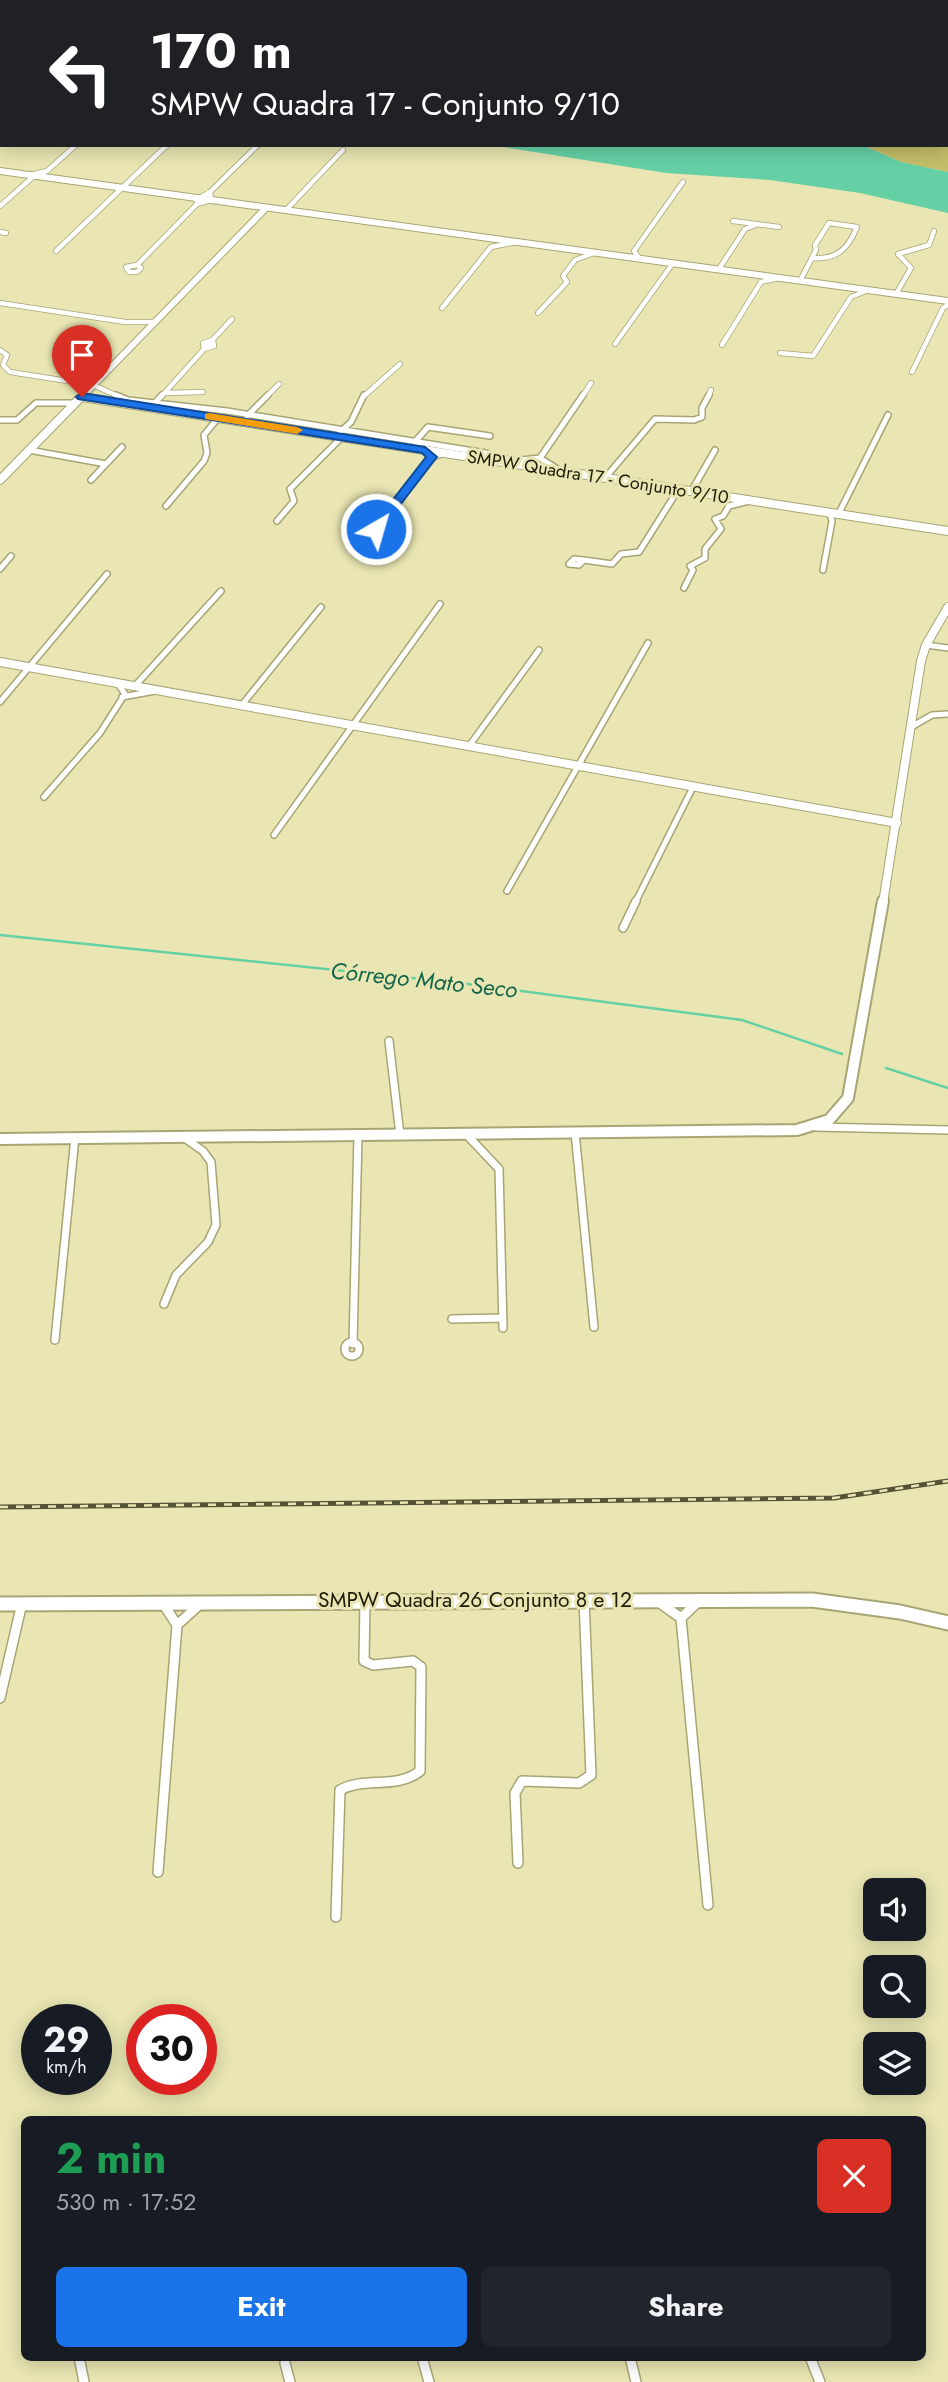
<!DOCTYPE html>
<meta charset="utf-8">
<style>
:root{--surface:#171b24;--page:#20242c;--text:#f1f3f6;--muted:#9ea1a6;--accent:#1a73e8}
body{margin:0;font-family:Jost,sans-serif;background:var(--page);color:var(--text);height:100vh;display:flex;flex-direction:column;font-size:26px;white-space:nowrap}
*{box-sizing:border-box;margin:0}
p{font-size:23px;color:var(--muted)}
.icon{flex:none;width:38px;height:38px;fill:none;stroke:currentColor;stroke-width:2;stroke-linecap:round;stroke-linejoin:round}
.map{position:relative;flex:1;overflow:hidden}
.side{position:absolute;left:21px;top:2116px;width:905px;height:245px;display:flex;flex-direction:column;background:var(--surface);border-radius:10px;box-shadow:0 4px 18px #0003}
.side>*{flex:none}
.banner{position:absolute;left:0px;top:0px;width:948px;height:147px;box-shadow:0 4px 18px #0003;background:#202124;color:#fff;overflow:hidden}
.tools{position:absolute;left:863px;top:1878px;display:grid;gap:14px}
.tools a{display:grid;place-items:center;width:63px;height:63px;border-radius:10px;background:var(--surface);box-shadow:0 4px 18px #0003;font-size:35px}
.speed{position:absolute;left:21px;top:2004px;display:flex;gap:14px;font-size:35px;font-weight:700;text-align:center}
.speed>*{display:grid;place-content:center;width:91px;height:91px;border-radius:50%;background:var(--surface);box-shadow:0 4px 18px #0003;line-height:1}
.speed small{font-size:18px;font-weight:400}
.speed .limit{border:10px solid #d22;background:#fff;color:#111}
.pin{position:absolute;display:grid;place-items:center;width:60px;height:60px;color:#fff;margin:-72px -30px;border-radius:50% 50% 50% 0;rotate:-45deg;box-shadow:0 0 7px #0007}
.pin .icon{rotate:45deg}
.me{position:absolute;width:77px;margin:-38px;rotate:38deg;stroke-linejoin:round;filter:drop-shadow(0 0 5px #0008)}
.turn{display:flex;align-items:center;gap:24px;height:147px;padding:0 35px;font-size:32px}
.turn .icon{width:91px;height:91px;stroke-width:2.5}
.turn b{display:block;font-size:49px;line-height:60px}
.round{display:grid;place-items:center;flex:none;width:74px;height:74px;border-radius:10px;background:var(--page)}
.overview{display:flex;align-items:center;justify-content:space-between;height:119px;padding:0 35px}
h1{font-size:42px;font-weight:700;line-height:52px;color:#1e9e55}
.button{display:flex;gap:14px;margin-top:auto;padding:14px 35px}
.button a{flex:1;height:80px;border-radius:10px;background:var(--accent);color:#fff;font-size:28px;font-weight:700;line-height:80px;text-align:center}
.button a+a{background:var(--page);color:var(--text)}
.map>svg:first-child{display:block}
.green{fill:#c4be6a}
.water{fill:#65d0a5}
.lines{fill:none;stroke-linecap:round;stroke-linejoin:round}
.stream{stroke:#65d0a5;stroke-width:2.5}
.street-far3-casing{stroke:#a8a574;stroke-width:6}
.street-far2-casing{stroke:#a8a574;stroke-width:8}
.street-far1-casing{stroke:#a8a574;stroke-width:10}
.street-casing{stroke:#a8a574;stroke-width:12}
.secondary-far3-casing{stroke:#a8a574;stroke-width:8}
.secondary-far2-casing{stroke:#a8a574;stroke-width:10}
.secondary-far1-casing{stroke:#a8a574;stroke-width:14}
.secondary-casing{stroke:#a8a574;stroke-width:17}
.street-far3{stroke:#fff;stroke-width:4.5}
.street-far2{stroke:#fff;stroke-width:5}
.street-far1{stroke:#fff;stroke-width:7}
.street{stroke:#fff;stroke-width:9}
.secondary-far3{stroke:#fff;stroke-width:6}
.secondary-far2{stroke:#fff;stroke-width:8}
.secondary-far1{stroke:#fff;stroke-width:10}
.secondary{stroke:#fff;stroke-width:13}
.rail-casing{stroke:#545336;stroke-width:5}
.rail{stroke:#e9e6b3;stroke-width:2.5;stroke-dasharray:8;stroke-linecap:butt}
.route{fill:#1a73e8;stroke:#114b97;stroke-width:2}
.slow{fill:#f59e0b}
.labels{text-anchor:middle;stroke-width:6;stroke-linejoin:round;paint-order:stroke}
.far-street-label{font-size:18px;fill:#1d1c08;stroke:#e9e6b3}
.street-label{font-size:21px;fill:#1d1c08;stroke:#e9e6b3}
.water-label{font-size:23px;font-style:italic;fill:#14674b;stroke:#e9e6b3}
</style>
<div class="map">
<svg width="948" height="2382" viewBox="0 0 948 2382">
<rect width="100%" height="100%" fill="#e9e6b3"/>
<path class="green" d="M0,0H948V172L901,162L862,145H947V2H2V38Z"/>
<path class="water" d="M491,145H862L901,162L948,172V213L860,193L770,180L666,173Z"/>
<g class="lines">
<path class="stream" d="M0,935L460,983L742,1020L842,1054
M886,1068L948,1088"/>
<g class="street-far3-casing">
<path id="street-far3" d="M0,139L2,137
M30,175L47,171L76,145
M196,200L210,192L258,145
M0,206L34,176
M286,210L343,150
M733,221L779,227
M0,232L6,233
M56,251L167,145
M639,258L634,251L683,182
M126,267L137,265L197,204L211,200L210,192
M126,267L129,272H137L141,268L137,265
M719,269L745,229L758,224
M800,281L816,250L815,245L829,223L857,227C848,249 837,260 812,258
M896,294L911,268L898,254L929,245L934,231
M0,303L125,322H154
M442,308L491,247L516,242
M538,313L567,282L563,276L575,260L594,253
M213,340L203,343L204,349L232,319
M615,344L673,263
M722,345L761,282L779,278
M0,350L7,355L3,365L10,372L93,385L120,397
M780,353L813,356L851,297L866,291
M912,372L943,308L948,305
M165,393L203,392
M161,397L204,349L214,346L213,340
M266,397L279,384
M363,397L400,364
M582,397L591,383
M708,397L711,390"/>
</g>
<g class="street-far2-casing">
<path id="street-far2" d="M116,395L128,400L227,411L486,453L516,461
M153,405L162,395
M247,416L268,395
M0,420H17L36,403H76
M339,433L351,422L364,395
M413,444L428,427L490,436
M29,450L106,464L122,447
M540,458L583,395
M512,461L540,458L559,470
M605,478L655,419L694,420L702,417V408L709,395
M91,480L106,464
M691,492L715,450
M166,506L204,461L207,453L204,435L218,418
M838,515L888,415
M277,521L294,501L290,489L342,437
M376,529L432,457L445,453
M376,529L379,534L367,532Z
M574,559L584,560L579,565L569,564Z
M584,560L612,564L621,554L639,552L678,490
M0,569L11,556
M823,570L832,521L830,514
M684,588L693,570L690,566L705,558V549L721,529L715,519L723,516L729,506L749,501
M926,645L948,648
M134,687L221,591
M122,697L155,691
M0,702L107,574
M241,706L321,607
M913,726L932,715L948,714
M469,746L539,650
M44,797L100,733L125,694L118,684
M274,835L440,604
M507,891L648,643
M635,903L693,787"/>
</g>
<g class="street-far1-casing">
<path id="street-far1" d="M623,928L636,901
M389,1041L400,1135
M816,1127L948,1130
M575,1132L594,1327
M466,1134L499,1169L503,1328
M164,1304L176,1275L208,1242L216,1225L211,1162L203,1151L183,1137
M452,1319L503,1318
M55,1340L75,1137
M345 1349a7 7 0 1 1 14 0a7 7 0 1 1-14 0Z
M353,1344L358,1136"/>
</g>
<g class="street-casing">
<path id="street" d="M660,1603L681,1618L708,1905
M681,1618L698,1602
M177,1625L199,1605
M0,1698L22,1603
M518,1863L515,1793L522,1781L579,1783L591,1775L584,1599
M158,1872L177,1625L164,1605
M336,1917L340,1790C366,1776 396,1790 420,1771L421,1667L413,1661L373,1665L364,1661L365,1601
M79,2357L84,2382
M422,2357L429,2382
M630,2357L636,2382
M810,2357L820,2382
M285,2363L290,2382"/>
</g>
<g class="secondary-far3-casing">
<path id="secondary-far3" d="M0,171L948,301
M82,397L266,208"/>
</g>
<g class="secondary-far2-casing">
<path id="secondary-far2" d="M82,397L948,531
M0,480L83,395
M0,662L897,823
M883,903L921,661L926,645L948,607"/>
</g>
<g class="secondary-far1-casing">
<path id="secondary-far1" d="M0,1139L797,1130L829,1120L848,1098L883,901"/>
</g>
<g class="secondary-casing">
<path id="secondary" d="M0,1604L812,1600L900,1612L948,1623"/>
</g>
<use href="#street-far3" class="street-far3"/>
<use href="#street-far2" class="street-far2"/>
<use href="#street-far1" class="street-far1"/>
<use href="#street" class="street"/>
<use href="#secondary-far3" class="secondary-far3"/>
<use href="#secondary-far2" class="secondary-far2"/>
<use href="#secondary-far1" class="secondary-far1"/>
<use href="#secondary" class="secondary"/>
<g class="rail-casing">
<path id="rail" d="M0,1507L834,1498L948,1481"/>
</g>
<use href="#rail" class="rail"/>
</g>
<path class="route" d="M82,393L425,447L437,457L380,531L376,532L370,529L426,457L422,453L78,399L76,397Z"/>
<path class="slow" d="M209,413L297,427L303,430L297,434L205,419V414Z"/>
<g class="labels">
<g class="far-street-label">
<text transform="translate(598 477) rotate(9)" y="6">SMPW Quadra 17 - Conjunto 9/10</text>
</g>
<g class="street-label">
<text x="475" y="1607">SMPW Quadra 26 Conjunto 8 e 12</text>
</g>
<g class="water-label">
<text transform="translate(424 980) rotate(6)" y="8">Córrego Mato Seco</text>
</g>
</g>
</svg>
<div class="tools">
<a><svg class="icon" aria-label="sound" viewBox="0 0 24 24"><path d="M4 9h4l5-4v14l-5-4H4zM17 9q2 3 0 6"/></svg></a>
<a><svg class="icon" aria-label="search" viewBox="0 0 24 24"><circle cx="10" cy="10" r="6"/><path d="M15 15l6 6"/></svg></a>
<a><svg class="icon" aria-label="layers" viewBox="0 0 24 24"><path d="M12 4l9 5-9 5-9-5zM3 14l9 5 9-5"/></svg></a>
</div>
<div class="speed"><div>29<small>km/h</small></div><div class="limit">30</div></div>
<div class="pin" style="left:82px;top:397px;background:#d93025"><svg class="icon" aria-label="arrive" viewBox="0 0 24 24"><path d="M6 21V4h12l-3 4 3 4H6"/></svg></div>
<svg class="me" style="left:376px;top:529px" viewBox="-20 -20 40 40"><circle r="17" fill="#1a73e8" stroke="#fff" stroke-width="3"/><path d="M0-11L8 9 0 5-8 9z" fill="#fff"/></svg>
<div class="banner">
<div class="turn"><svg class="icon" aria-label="left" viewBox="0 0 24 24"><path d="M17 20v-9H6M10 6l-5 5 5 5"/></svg><div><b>170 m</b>SMPW Quadra 17 - Conjunto 9/10</div></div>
</div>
<section class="side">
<div class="overview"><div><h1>2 min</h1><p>530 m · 17:52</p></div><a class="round" style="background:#d93025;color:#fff"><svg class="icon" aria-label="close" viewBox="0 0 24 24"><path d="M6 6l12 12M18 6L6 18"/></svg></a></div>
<div class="button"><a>Exit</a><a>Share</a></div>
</section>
</div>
